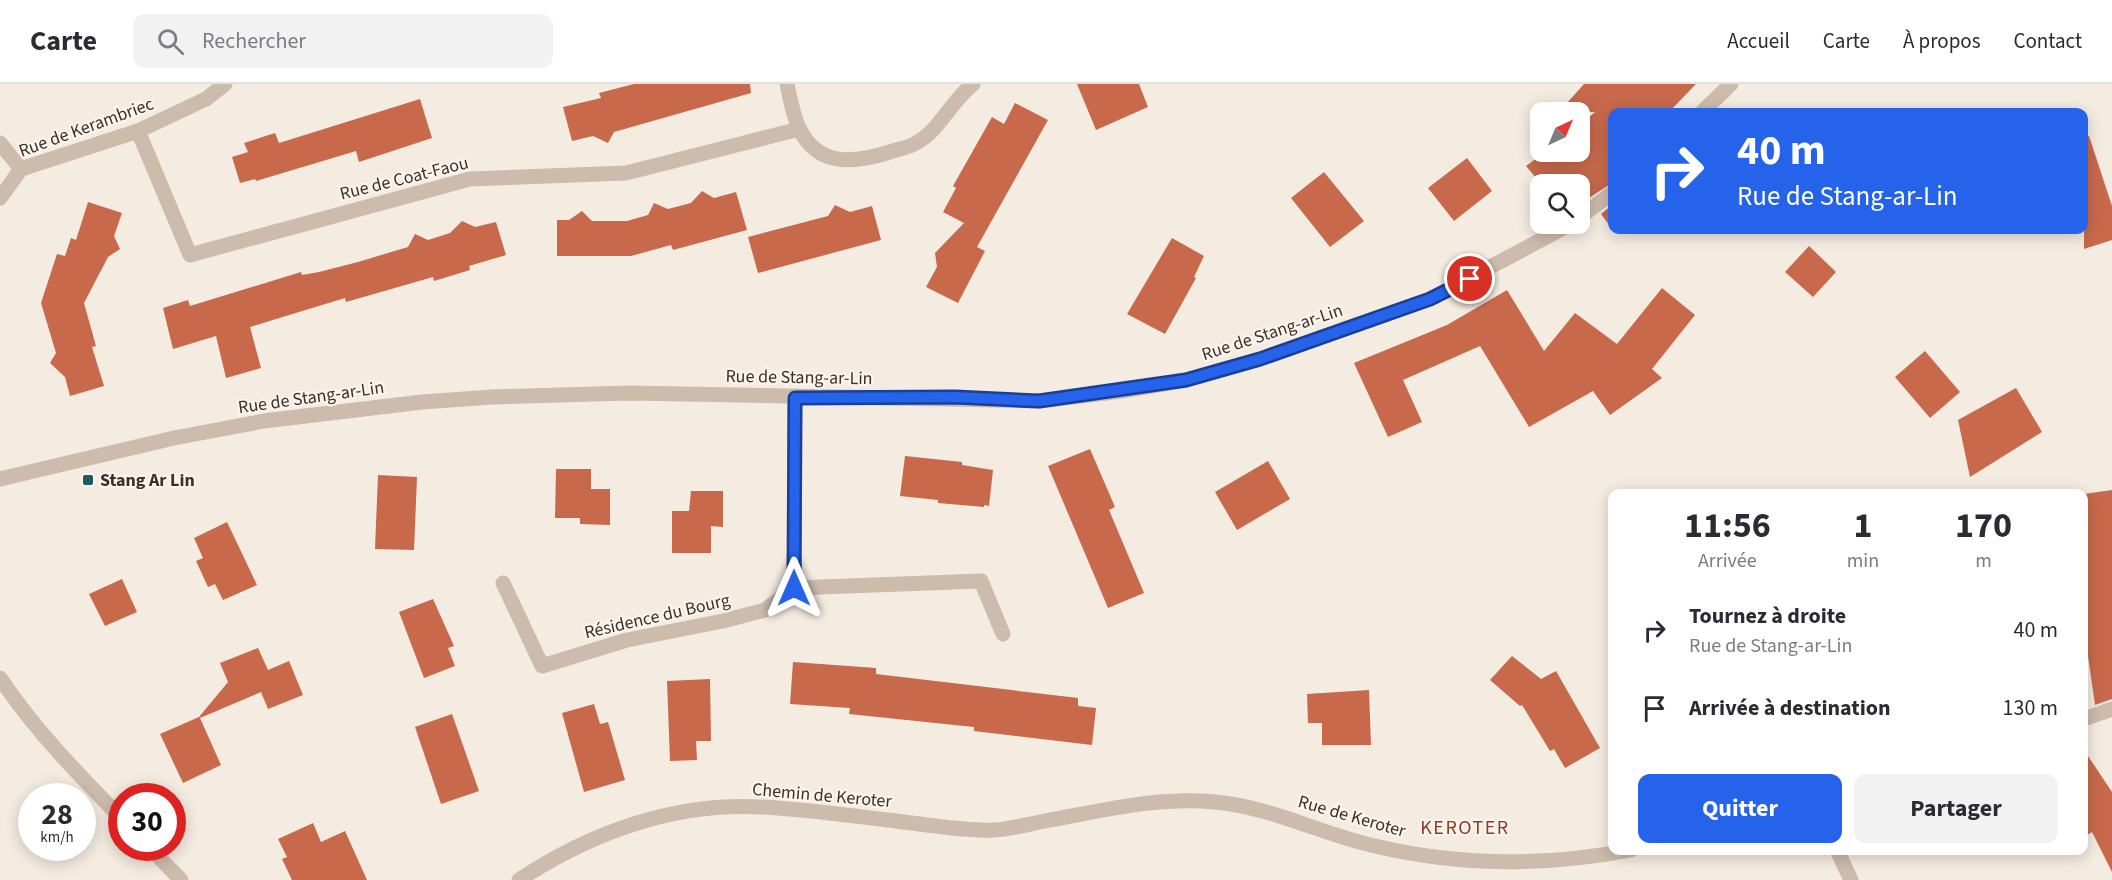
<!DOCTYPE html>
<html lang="fr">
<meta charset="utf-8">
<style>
:root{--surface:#fff;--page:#f2f2f3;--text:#2b2b33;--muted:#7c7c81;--line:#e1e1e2;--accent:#2563eb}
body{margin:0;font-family:"Source Sans 3",sans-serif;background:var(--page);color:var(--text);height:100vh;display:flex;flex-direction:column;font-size:22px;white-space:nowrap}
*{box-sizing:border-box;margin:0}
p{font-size:20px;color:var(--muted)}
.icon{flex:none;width:33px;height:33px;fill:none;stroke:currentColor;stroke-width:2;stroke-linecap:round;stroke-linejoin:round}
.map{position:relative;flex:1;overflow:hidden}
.details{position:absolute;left:1608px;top:405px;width:480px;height:366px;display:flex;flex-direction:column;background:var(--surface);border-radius:12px;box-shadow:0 3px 15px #0003}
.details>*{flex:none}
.guide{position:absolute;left:1608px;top:24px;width:480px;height:126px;border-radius:12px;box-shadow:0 3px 15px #0003;background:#2563eb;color:#fff;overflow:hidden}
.needle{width:39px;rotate:44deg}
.tools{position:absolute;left:1530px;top:18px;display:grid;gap:12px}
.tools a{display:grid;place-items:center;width:60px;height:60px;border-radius:12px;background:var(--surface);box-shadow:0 3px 15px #0003;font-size:30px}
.speed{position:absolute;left:18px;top:699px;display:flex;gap:12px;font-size:30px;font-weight:700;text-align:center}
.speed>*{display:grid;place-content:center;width:78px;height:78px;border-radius:50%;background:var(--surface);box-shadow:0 3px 15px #0003;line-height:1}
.speed small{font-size:15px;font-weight:400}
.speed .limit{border:9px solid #d22;background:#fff;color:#111}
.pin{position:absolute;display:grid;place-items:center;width:51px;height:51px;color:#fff;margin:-26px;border:3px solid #fff;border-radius:50%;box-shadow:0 2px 6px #0007}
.me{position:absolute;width:66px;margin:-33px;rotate:0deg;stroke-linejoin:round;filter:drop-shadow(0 0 4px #0008)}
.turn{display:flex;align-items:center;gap:21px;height:126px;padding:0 30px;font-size:27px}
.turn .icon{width:78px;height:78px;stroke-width:2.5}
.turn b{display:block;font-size:42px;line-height:51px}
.eta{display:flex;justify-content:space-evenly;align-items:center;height:102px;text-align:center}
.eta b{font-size:36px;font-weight:700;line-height:42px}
.button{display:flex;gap:12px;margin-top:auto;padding:12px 30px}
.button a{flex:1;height:69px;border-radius:12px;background:var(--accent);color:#fff;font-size:24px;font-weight:700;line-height:69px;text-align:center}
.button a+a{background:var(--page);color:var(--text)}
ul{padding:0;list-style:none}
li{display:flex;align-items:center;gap:18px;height:78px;padding:0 30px}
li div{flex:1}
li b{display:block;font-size:22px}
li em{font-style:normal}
header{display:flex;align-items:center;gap:36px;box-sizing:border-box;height:84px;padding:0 30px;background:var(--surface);border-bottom:2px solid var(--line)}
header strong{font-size:28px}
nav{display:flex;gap:33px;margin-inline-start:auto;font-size:21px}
.search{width:420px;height:54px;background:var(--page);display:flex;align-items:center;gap:15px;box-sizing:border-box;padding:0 21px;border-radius:12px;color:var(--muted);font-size:22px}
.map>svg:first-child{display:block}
.building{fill:#c8694b}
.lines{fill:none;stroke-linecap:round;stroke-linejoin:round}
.minor{stroke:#cdbbac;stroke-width:15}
.route-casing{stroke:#184099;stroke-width:15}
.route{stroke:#2563eb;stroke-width:10}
.poi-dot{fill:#1f5a5e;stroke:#fbf5ee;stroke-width:2}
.labels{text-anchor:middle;stroke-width:4.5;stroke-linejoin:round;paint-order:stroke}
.street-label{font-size:18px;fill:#3b302b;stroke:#fbf5ee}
.poi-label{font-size:18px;font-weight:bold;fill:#3b302b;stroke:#fbf5ee;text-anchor:start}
.neighbourhood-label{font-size:20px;letter-spacing:1.5px;fill:#8c3b22;stroke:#fbf5ee}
</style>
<header>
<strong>Carte</strong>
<div class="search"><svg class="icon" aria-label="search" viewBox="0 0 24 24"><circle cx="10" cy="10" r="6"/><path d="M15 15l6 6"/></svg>Rechercher</div>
<nav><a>Accueil</a><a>Carte</a><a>À propos</a><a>Contact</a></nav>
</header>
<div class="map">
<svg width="2112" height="796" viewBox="0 0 2112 796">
<rect width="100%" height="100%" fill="#f4ebe1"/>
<path class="building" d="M634,0H750L751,9L614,48L608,59L593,52L572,57L563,23L601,14L599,9Z
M1077,0H1139L1148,23L1096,46Z
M1584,0H1696L1669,28H1612V99L1589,114L1580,100H1541L1526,82L1545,68H1580V41L1595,28H1559Z
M420,15L432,54L359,78L356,67L256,97L255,95L240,99L232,73L248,68L244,59L275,49L279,59Z
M1015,19L1048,36L977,163L985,167L958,219L926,203L937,183L935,169L964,139L943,128L956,104L953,102L992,33L1004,40Z
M2089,52L2112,122V156L2084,165V53Z
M1467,74L1492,107L1454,137L1428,104Z
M1324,88L1364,137L1330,163L1291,114Z
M702,107L714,114L736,108L747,146L673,166L671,161L631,172H557V136H569L582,127L592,137H627L648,131L654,119L668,125L691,119Z
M88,118L122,129L114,152L120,165L108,173L84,219L96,262L92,263L104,302L70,312L65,293L50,279L56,269L41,219L57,170L65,172L71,154L76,156Z
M835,121L850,128L872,122L881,156L758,189L748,153L828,132Z
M1612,121V145L1601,130Z
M462,137L475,143L496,138L506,171L469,182L470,186L434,197L433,193L346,218L345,214L250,243L261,284L226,294L216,252L173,265L163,224L188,216L190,222L301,188L302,191L319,188L358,178L408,163L415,150L428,156L450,149Z
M1172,154L1204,172L1194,193L1196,194L1165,250L1127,230Z
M1809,162L1836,188L1813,213L1785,188Z
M1662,204L1695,231L1652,285L1662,294L1610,331L1593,307L1529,343L1480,262L1403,296L1422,338L1388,353L1354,279L1447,241L1507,206L1544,267L1575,229L1617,260Z
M1925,267L1960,308L1930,334L1895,293Z
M2016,304L2042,348L1970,393L1958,336Z
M1090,365L1115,423L1109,426L1144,509L1108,524L1048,382Z
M905,372L962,378V381L993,386L989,422L984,421V423L938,419V416L900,412Z
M1268,377L1290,415L1237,446L1215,408Z
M556,385H591V405H610V441L580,440V434H555Z
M378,391L417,393L414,466L375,465Z
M2112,406V615L2095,621L2084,544V410Z
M691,407H723V443L711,442V469H672V427H689Z
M227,438L257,501L223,516L215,500L208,503L196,477L203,474L194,454Z
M122,495L137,528L105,542L89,510Z
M433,515L454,562L448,564L455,582L424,594L399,528Z
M258,564L268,586L289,577L303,611L268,625L261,608L200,634L221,681L183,699L160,650L199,633L228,598L220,579Z
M1512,572L1541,595L1556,587L1600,664L1565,684L1554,665L1550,667L1522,621L1520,622L1490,596Z
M793,578L876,584V590L1078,614V622L1096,624L1092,661L974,647V643L849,630L850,624L790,620Z
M710,595L711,657H696L697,676L670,677L667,597Z
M1369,606L1371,661H1322V639H1308L1307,610Z
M594,620L600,640L608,638L625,696L584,708L562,629Z
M452,630L479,707L441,720L415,643Z
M2084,666L2112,708V788L2092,748L2084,753Z
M313,739L321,758L345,747L367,796H292L282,775L287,773L278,755Z"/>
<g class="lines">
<path class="minor" d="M787,0C790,14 793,31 799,44C818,84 855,79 890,68C898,65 908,64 916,59C940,46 951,17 973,0
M1702,28L1731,0
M138,47L190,171L470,95L626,89L799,45
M0,59L21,85
M0,114L21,85L138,47L206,15L225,0
M1580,133L1612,109
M0,395L174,354L264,337L422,318L492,313L630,309L1039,317L1122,307L1186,296L1260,275L1430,215L1571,140
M503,499L542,582L627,556L723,537L765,526L794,504L981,497L1003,550
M794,504L795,314
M0,594C34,645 78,690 122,735
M2084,635L2112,625
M150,764L181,796
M1837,766L1851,796
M519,796C590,749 674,718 761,723C803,725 845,731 887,736C917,739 966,748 995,746C1011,745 1029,740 1045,737C1101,727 1159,712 1215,718C1271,723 1321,750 1375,762C1459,782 1547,782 1631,766"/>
</g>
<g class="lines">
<g class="route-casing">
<path id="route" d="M794,504L795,314L955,313L1039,317L1186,296L1260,275L1430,215L1470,195"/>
</g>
<use href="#route" class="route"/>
</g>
<rect class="poi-dot" x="82" y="390" width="12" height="12" rx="3"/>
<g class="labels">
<g class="street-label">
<text transform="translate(86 43) rotate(-20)" y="6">Rue de Kerambriec</text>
<text transform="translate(404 94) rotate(-14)" y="6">Rue de Coat-Faou</text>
<text transform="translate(1272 248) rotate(-18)" y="6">Rue de Stang-ar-Lin</text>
<text transform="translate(799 293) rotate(1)" y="6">Rue de Stang-ar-Lin</text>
<text transform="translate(311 313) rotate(-8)" y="6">Rue de Stang-ar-Lin</text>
<text transform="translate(657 532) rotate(-13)" y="6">Résidence du Bourg</text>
<text transform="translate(822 711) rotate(5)" y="6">Chemin de Keroter</text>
<text transform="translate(1352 732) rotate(16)" y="6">Rue de Keroter</text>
</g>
<g class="poi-label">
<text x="100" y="402">Stang Ar Lin</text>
</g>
<g class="neighbourhood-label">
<text x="1465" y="750">KEROTER</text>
</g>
</g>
</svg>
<div class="tools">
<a><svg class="needle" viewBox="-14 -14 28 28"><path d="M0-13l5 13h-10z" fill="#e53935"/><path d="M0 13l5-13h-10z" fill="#7c7c81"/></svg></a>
<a><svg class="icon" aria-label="search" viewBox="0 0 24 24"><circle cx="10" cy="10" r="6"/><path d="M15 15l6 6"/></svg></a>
</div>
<div class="speed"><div>28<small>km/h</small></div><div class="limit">30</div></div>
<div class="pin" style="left:1470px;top:195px;background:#d93025"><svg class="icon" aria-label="arrive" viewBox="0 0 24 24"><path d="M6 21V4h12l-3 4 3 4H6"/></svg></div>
<svg class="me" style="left:794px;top:504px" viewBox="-20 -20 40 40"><path d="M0-17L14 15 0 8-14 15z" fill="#2563eb" stroke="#fff" stroke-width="4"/></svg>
<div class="guide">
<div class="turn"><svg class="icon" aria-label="right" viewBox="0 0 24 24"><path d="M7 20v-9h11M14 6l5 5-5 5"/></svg><div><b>40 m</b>Rue de Stang-ar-Lin</div></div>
</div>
<section class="details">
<div class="eta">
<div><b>11:56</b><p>Arrivée</p></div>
<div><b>1</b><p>min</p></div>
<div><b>170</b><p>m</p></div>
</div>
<ul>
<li><svg class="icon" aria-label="right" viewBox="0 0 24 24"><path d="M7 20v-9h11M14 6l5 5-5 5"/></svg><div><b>Tournez à droite</b><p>Rue de Stang-ar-Lin</p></div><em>40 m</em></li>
<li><svg class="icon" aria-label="arrive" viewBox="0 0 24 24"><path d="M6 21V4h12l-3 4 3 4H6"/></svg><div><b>Arrivée à destination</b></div><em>130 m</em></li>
</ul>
<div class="button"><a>Quitter</a><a>Partager</a></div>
</section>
</div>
